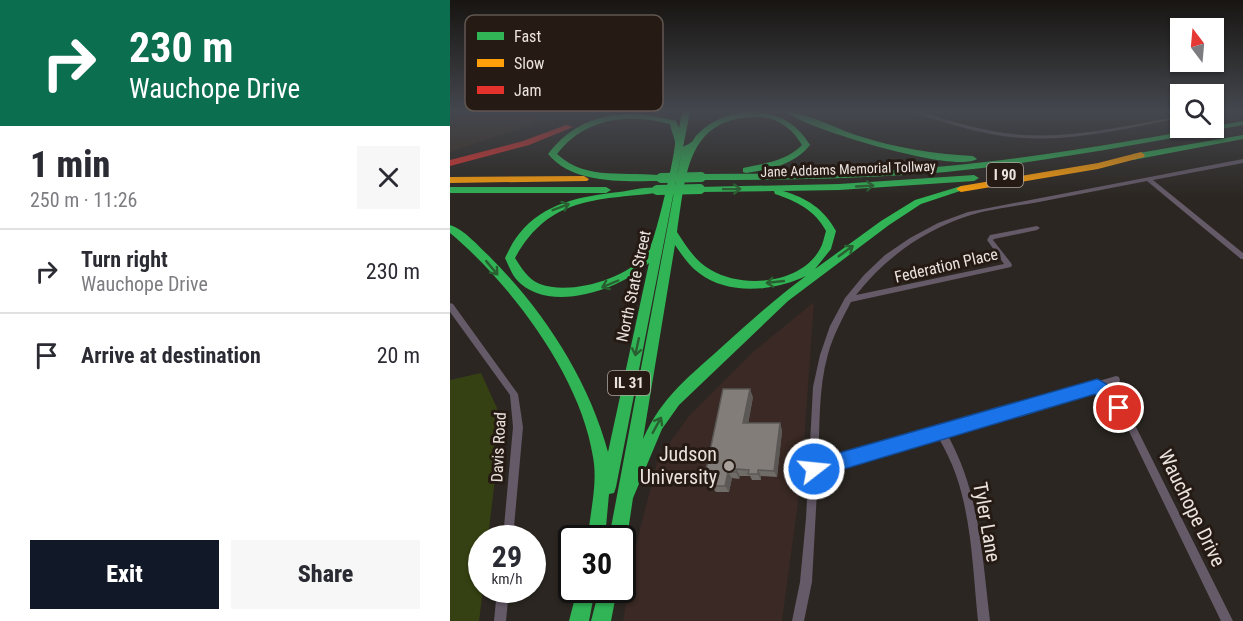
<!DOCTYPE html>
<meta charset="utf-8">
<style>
:root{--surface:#fff;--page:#f7f7f7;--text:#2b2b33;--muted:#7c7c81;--line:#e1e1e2;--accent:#111827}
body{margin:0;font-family:"Roboto Condensed",sans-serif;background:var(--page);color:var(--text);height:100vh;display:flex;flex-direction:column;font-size:22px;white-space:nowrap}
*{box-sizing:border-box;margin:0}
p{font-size:20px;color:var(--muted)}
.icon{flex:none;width:33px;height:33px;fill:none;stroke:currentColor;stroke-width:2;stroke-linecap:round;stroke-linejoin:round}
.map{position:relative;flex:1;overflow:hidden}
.sheet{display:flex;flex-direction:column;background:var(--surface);width:450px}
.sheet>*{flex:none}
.top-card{background:#0b6e4f;color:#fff;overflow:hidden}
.needle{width:39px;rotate:344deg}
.fabs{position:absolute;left:720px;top:18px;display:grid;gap:12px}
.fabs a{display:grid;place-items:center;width:54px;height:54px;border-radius:0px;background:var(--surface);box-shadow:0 2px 4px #0004;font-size:30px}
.speed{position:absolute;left:18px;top:525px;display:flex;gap:12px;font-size:30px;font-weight:700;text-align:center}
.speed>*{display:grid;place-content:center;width:78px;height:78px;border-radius:50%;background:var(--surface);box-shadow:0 2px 4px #0004;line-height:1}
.speed small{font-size:15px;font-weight:400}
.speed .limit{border:3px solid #111;border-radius:9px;background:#fff;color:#111}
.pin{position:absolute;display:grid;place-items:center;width:51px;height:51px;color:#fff;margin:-26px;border:3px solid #fff;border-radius:50%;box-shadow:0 2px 6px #0007}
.me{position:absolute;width:66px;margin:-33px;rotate:74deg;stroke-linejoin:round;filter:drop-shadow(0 0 4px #0008)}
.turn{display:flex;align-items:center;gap:21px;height:126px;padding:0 30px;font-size:27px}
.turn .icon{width:78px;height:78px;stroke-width:2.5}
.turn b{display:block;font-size:42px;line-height:51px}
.round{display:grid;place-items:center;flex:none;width:63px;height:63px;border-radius:0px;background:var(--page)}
.headline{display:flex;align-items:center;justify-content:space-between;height:102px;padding:0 30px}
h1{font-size:36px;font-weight:800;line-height:45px}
.button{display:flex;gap:12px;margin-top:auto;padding:12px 30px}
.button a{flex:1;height:69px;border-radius:0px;background:var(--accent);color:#fff;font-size:24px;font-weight:800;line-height:69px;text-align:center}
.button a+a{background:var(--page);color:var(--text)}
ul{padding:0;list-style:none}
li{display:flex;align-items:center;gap:18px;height:84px;padding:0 30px;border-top:2px solid var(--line)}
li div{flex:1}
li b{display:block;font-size:22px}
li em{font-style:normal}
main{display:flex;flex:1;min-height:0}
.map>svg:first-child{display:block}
.built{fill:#3a2c20}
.education{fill:#3a2924}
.green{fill:#354112}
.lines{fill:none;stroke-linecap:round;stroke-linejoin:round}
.street{fill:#655a68;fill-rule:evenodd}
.fast{fill:#30b455;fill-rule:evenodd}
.slow{fill:#ff9f0a;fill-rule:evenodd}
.jam{fill:#e5322d;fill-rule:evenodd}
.fast-bridge{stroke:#30b455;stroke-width:10}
.wall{fill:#706c68}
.shaded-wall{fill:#5b5855}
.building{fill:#827d79;stroke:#5b5855;stroke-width:1.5}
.oneway{stroke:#2a6031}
.route{fill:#1a73e8;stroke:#114b97;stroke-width:1.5}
.poi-dot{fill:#a8a19c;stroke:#261b14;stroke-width:2}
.labels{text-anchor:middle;stroke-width:6;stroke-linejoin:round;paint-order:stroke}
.far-street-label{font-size:14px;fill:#ebe3de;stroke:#261b14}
.shield{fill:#261b14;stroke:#b0a7a1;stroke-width:1.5}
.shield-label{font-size:15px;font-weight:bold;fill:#ebe3de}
.street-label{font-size:16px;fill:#ebe3de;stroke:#261b14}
.near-poi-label{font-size:20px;fill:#ebe3de;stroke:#261b14;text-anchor:end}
.near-street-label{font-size:20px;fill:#ebe3de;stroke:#261b14}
.key{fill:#261b14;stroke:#615751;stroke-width:1.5}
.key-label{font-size:16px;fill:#ebe3de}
</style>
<main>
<section class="sheet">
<div class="top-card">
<div class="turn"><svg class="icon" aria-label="right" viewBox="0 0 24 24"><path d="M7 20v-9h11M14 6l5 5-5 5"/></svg><div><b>230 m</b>Wauchope Drive</div></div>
</div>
<div class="headline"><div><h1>1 min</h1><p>250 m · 11:26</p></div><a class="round"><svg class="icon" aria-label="close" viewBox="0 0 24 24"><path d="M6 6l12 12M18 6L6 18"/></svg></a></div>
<ul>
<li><svg class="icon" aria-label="right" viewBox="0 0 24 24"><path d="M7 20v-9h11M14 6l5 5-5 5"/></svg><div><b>Turn right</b><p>Wauchope Drive</p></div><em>230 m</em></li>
<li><svg class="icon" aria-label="arrive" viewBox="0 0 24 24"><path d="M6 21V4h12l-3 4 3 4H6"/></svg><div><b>Arrive at destination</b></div><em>20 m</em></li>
</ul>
<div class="button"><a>Exit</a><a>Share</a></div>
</section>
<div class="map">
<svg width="793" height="621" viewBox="0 0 793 621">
<rect width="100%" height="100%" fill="#2b2621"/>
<path class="built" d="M0,112H87L82,125L0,152Z"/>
<path class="education" d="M364,302L352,473L332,621H173L184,553L208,459L239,416L303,352Z"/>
<path class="green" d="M31,373L52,419L38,538H32L33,590L29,621H0V380Z"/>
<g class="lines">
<path class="street" d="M466,112H472C506,123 540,133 575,135C627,138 679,125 730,116V118C679,128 627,141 574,138C537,136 501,125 466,113Z
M793,159V163L703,180L793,253V259H791L697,181C661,188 625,195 589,202C567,206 541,209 521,215C475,229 435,258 406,295L554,264L537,240L540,235L587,226L590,228L587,230L544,239L543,240L561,263L562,265L561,267L401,302C392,319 383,336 378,354C368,389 370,427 368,463L666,376L669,377L670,380L669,383L654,387L681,417L783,621H771L675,423L645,390L497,434C530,493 532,555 540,621H528C523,573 522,521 506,475C501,461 495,449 488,437L368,473L362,582L354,621H342L350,582L356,518L363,387L370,355L380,326L395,298L414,275L435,255L460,238L488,223L518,212Z
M0,303L3,304L68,394L73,427L63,538H53L63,427L60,395L0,312Z
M47,590H59L56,621H44Z"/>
<path class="fast" d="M232,112H240L233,147C235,145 238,145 240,143C243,142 244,138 246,136C251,130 258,125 265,121C300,103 340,111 360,145C344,165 321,169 296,173L293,172V168C315,163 335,162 352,145C342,128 327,117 307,117C235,117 236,178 227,232C236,246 246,262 261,270C293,289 351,284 370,249C373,244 374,237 376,231C365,210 346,201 325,194L324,191L250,192L245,189L247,187L389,184L524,175L529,178L524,181L389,190L333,191C357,198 374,209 386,231L381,249L365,269L431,221L465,200L511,186L516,189L471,204L439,225L338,301L229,405L212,429L183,498L177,538L172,545V538H159L232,150L166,487L164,493L159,494L155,538H138C140,511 148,484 143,457C131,377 61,284 0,233V225C15,230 28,246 39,256C93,310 138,378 158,452L199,263C170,290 97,315 66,279C61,273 58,264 55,258C59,250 63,241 69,234C93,203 132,196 169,192C182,190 197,186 210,188L212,190L207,193C145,200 99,197 65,258C72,269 78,279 90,284C121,296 181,278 199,250C205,241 226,152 225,142C224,136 221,130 220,124C177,113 135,118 107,154C137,182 177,170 214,176V180L211,181C174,181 124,185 98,154C131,111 177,108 226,121L229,128ZM225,245C232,255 239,266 249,273C279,296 324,291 356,276C327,297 301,321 274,345C240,376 212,396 193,439Z
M335,112C354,111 389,130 409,136C447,148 484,154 523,156L527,159C505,174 358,129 335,112Z
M793,121V125C695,143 596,162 496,172C415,179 333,180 251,180L247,177L251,174C333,174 415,174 497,166C596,157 697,138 793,121Z
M793,135V139L683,160L679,157L683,154Z
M0,187H156L161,190L156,193H0Z
M127,590H145L139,621H119Z
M149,590H167L161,621H141Z"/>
<path class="slow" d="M691,152L695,155L694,157L648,169L511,192L506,189L511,186L648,163Z
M134,176L139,179L137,181L0,183V177Z"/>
<path class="jam" d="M116,125L123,127L79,145L0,166V160L73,141Z"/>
<path class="fast-bridge" d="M211,178L251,177
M207,190L250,189"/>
</g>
<path class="wall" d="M303,397L298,423H330L332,431L327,477L311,476V480H302L300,476H290L289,479L282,478L279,492H266L261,486L263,477H261L256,470Z"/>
<path class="shaded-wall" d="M300,389L303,397L297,431L293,423Z
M330,423L332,431L327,477L324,471Z
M286,469L290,476L289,479L286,472Z
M308,470L311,476V480L308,474Z
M278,472L282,478L279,492L275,486Z"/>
<path class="building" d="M273,389H300L293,423H330L324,471L308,470V474H298L299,470L286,469V472H278L275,486H261L264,471L256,470Z"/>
<defs><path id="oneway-shaft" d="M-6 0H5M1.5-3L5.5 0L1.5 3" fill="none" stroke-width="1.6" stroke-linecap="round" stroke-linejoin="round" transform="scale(1.5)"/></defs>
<g class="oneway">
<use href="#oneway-shaft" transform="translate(415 186) rotate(-3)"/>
<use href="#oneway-shaft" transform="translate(282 189) rotate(-1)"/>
<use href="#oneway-shaft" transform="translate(111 207) rotate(-21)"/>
<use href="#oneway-shaft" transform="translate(396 251) rotate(-36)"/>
<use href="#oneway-shaft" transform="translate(42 268) rotate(50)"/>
<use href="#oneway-shaft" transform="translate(325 282) rotate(174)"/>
<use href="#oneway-shaft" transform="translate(160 284) rotate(157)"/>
<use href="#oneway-shaft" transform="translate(187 347) rotate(102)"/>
<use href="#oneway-shaft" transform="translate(207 425) rotate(-61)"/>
</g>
<linearGradient id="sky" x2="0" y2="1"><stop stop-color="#181512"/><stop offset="0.56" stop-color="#44474e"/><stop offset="1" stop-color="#44474e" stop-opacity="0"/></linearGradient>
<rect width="793" height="199" fill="url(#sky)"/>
<path class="route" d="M647,379C658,383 673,398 677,408L675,414L669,416L663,414L645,394L364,478L358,475L356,469L358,463L364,460Z"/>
<circle class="poi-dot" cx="279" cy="466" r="6"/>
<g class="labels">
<g class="far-street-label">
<text transform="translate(398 169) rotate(-2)" y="5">Jane Addams Memorial Tollway</text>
</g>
<g class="shield">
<rect x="537" y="163" width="36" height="24" rx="4.5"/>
<rect x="158" y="371" width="42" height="24" rx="4.5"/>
</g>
<g class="shield-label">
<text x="555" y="180">I 90</text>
<text x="179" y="388">IL 31</text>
</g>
<g class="street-label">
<text transform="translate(496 265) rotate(-13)" y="6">Federation Place</text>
<text transform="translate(183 286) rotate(-78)" y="6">North State Street</text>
<text transform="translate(48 447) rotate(-87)" y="6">Davis Road</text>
</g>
<g class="near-poi-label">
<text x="267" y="461">Judson<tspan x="267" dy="23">University</tspan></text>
</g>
<g class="near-street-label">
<text transform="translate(742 508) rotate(64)" y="7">Wauchope Drive</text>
<text transform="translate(537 522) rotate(80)" y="7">Tyler Lane</text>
</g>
</g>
<rect x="15" y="15" width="198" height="96" rx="9" class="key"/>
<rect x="27" y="32" width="27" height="8" fill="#30b455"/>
<rect x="27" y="59" width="27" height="8" fill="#ff9f0a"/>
<rect x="27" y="86" width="27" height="8" fill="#e5322d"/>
<g class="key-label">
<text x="64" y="42">Fast</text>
<text x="64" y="69">Slow</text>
<text x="64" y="96">Jam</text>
</g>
</svg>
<div class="fabs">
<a><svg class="needle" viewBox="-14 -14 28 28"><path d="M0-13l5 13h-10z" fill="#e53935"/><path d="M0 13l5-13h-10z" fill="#7c7c81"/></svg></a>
<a><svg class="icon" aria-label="search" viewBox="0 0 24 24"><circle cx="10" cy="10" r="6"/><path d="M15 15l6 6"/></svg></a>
</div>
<div class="speed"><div>29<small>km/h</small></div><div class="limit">30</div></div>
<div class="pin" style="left:669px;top:408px;background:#d93025"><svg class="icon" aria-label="arrive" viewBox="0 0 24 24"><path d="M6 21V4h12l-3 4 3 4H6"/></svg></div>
<svg class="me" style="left:364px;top:469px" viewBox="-20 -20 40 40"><circle r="17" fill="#1a73e8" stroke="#fff" stroke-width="3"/><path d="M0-11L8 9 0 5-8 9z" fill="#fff"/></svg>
</div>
</main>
